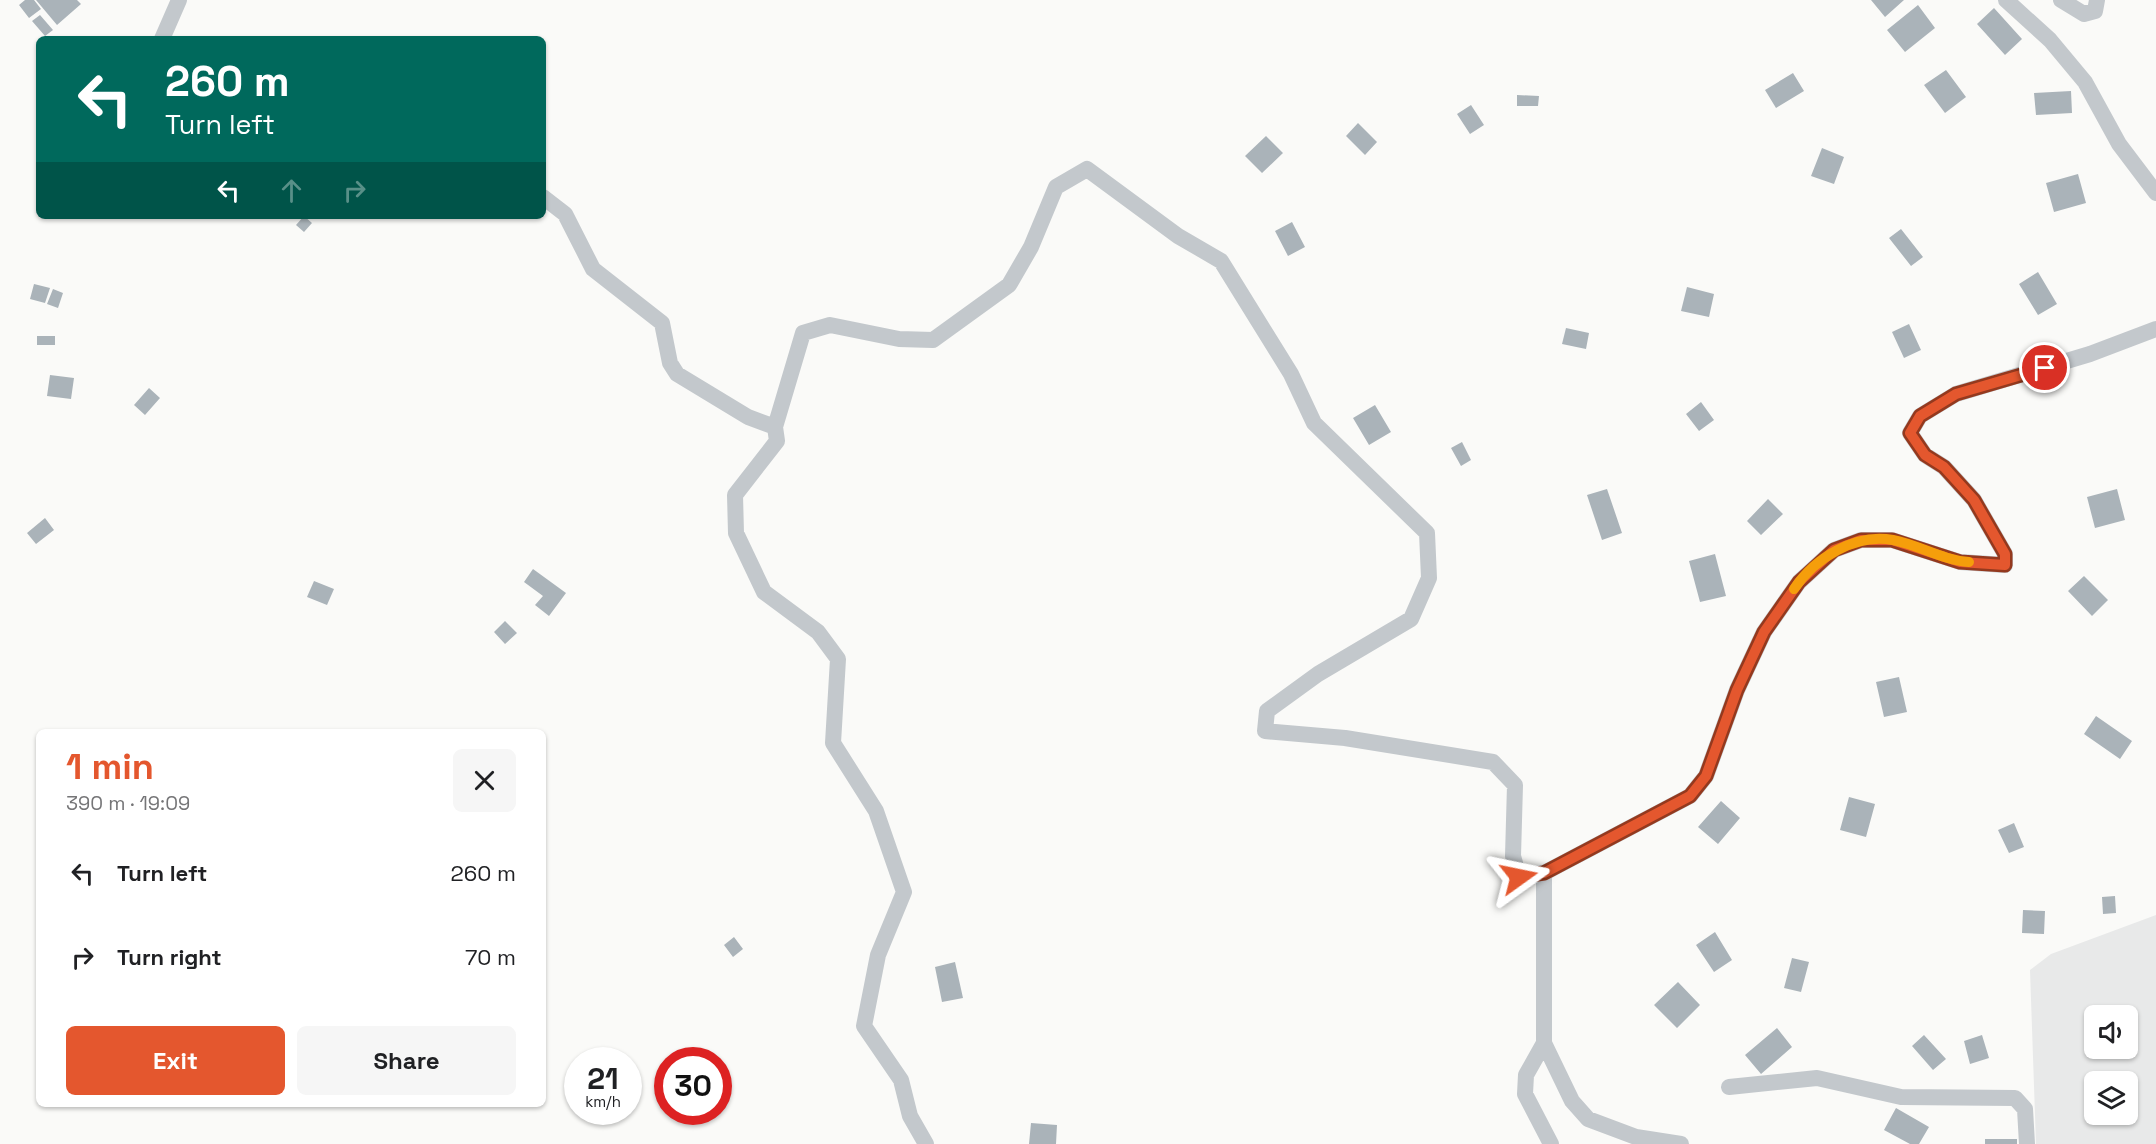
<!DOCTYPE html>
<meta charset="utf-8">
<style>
:root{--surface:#fff;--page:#f6f6f6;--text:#202124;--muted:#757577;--accent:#e4572e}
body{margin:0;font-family:"Space Grotesk",sans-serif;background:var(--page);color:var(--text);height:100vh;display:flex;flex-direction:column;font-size:22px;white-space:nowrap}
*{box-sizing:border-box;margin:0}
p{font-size:20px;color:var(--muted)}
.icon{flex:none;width:33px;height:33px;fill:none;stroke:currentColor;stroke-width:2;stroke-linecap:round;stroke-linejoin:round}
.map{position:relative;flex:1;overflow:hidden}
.drawer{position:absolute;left:36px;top:729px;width:510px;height:378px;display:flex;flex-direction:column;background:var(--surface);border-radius:9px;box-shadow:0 2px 4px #0004}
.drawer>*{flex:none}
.guide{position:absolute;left:36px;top:36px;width:510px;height:183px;border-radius:9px;box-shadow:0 2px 4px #0004;background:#00695c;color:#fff;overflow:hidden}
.tools{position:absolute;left:2084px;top:1005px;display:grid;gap:12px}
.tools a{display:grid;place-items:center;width:54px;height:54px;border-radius:9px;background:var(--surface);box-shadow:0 2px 4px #0004;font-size:30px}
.speed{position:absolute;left:564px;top:1047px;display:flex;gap:12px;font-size:30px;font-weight:700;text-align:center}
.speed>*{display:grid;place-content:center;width:78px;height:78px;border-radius:50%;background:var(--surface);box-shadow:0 2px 4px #0004;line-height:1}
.speed small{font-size:15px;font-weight:400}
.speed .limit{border:9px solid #d22;background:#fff;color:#111}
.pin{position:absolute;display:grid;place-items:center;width:51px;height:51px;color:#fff;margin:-26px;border:3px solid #fff;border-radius:50%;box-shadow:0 2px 6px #0007}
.me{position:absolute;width:66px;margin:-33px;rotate:78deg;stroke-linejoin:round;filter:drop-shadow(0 0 4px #0008)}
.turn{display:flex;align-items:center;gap:21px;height:126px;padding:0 30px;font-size:27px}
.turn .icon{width:78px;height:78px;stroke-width:2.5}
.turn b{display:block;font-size:42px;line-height:51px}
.lanes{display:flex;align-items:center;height:57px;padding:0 30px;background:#0003;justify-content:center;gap:30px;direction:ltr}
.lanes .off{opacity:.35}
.round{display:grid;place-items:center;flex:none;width:63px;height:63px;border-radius:9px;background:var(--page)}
.head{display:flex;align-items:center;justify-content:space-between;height:102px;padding:0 30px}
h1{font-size:36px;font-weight:700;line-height:45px;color:var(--accent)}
.action{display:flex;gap:12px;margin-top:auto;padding:12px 30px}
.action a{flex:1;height:69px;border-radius:9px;background:var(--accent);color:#fff;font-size:24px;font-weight:700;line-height:69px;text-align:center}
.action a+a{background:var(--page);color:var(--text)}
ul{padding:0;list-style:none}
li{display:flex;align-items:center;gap:18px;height:84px;padding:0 30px}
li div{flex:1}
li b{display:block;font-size:22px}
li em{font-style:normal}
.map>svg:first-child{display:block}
.built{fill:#e8e9e9;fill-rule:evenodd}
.building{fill:#aab3b9}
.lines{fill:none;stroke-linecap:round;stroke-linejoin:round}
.minor{stroke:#c3c8cc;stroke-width:16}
.route-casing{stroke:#94391e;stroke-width:15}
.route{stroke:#e4572e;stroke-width:10}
.slow{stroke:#f59e0b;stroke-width:10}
</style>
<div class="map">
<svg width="2156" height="1144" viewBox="0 0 2156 1144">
<rect width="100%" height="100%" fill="#fafaf8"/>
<path class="built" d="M2156,915V1144H2036L2030,970L2051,954ZM2094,1016H2127V1048H2094ZM2094,1082H2127V1114H2094Z"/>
<path class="building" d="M25,0H34L41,9L29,18L19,5Z
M36,0H77L81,4L57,25Z
M1871,0H1904L1885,17Z
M1918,5L1935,28L1905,52L1887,30Z
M1994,8L2022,39L2005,55L1977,24Z
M40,15L53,30L45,36L32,21Z
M1946,70L1966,97L1945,113L1924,85Z
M1793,73L1804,91L1776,108L1765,90Z
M2071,91L2072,113L2036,115L2034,93Z
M1517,95L1539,96L1538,106H1517Z
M1471,105L1484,125L1470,134L1457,114Z
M1358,123L1377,142L1365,155L1346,136Z
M1266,136L1283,153L1262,173L1245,156Z
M1822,148L1844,157L1834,184L1811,176Z
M2078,174L2086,203L2054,212L2046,183Z
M304,216L312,223L304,232L296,225Z
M1292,222L1305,247L1288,256L1275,231Z
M1901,229L1923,257L1911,266L1889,238Z
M2038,272L2057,304L2038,315L2019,284Z
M34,284L50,288L45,303L30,299Z
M1687,287L1714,294L1709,317L1681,311Z
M53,289L63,293L58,308L47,304Z
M1909,324L1921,350L1904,358L1892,332Z
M1566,328L1589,333L1586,349L1562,344Z
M37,336H55V345H37Z
M50,375L74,378L71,399L47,396Z
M149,388L160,398L145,415L134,405Z
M1701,402L1714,420L1699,431L1686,414Z
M1375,405L1391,432L1369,445L1353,418Z
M1462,442L1471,460L1461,466L1451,448Z
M1607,489L1622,533L1602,540L1587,495Z
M2117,489L2125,520L2095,528L2087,497Z
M1768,499L1783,514L1761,535L1747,521Z
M45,518L54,530L36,544L27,533Z
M1715,554L1726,596L1700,602L1689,561Z
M533,569L566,593L549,616L535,605L543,596L524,582Z
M2084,576L2108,600L2092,616L2068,591Z
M314,581L334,589L327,605L307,597Z
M505,621L517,633L505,644L494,632Z
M1899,677L1907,712L1884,717L1876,682Z
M2096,716L2132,741L2120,759L2084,734Z
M1849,797L1875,804L1866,837L1840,830Z
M1721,801L1740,818L1718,844L1698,827Z
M2014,823L2024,847L2009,853L1998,830Z
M2115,896L2116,913L2103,914L2102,897Z
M2023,910L2045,911L2044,934L2022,933Z
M1715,932L1732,960L1714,972L1696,945Z
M734,937L743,949L733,957L724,945Z
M1792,958L1809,962L1801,992L1784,988Z
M955,962L963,998L942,1002L935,967Z
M1678,982L1700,1005L1677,1028L1654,1005Z
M1777,1028L1792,1047L1761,1074L1745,1055Z
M1924,1035L1946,1059L1933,1070L1912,1046Z
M1982,1035L1989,1058L1970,1064L1964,1041Z
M1896,1108L1929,1127L1919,1144H1910L1884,1130Z
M1031,1123L1057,1125L1056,1144H1029Z
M1985,1139H2017V1144H1985Z"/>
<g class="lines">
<path class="minor" d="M2006,0L2050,40L2085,82L2119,144L2156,193
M2061,0L2084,14L2095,11L2097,0
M162,39L179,0
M543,197L565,214L593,269L662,323L670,363L677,374L748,417L775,427
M1544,873V1043L1572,1101L1588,1119L1636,1137L1681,1144
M1544,1043L1526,1075L1525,1094L1551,1144
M1729,1087L1817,1078L1901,1097L2015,1098L2025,1109L2027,1144
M926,1144L910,1116L901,1080L864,1026L878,955L904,892L876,811L833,743L838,659L818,632L764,592L736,533L735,495L777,441L775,427L803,333L830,325L899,339L933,340L1009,285L1031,247L1056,187L1087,169L1178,236L1221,261L1291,374L1314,423L1427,533L1429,578L1411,619L1318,674L1267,711L1265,731L1345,738L1493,762L1515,785L1513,856L1519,877L1544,873L1690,796L1706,776L1737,690L1764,632L1799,582L1834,550L1861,540H1892L1960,562L2005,565V554L1974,500L1944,467L1925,455L1910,433L1920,416L1956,394L2090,354L2156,329"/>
</g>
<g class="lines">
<g class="route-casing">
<path id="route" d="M1519,877L1544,873L1690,796L1706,776L1737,690L1764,632L1799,582L1834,550L1861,540H1892L1960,562L2005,565V554L1974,500L1944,467L1925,455L1910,433L1920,416L1956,394L2045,368"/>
</g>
<use href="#route" class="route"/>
<path class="slow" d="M1794,589C1815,558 1855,533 1893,540C1919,545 1942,560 1969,562"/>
</g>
</svg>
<div class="tools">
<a><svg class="icon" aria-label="sound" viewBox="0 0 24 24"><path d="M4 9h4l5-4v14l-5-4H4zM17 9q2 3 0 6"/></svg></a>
<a><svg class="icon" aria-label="layers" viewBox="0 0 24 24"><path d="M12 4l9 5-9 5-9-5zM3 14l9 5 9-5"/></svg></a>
</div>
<div class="speed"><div>21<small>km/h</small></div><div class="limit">30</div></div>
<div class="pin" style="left:2045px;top:368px;background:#d93025"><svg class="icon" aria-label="arrive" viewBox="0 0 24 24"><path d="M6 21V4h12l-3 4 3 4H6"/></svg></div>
<svg class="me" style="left:1519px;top:877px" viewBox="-20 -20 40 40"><path d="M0-17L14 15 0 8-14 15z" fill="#e4572e" stroke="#fff" stroke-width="4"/></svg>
<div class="guide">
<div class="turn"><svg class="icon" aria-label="left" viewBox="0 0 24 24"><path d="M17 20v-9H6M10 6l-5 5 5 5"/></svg><div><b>260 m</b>Turn left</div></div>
<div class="lanes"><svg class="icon" aria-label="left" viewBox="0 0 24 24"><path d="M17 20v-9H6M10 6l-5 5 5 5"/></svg><svg class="icon off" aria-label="ahead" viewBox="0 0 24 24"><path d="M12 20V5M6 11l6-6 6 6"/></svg><svg class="icon off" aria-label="right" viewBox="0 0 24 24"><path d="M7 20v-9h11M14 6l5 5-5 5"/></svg></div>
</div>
<section class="drawer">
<div class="head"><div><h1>1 min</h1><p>390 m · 19:09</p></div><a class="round"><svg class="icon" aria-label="close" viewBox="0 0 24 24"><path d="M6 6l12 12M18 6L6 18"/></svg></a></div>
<ul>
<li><svg class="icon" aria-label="left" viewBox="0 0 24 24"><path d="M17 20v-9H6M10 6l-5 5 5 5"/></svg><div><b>Turn left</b></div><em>260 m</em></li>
<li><svg class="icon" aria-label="right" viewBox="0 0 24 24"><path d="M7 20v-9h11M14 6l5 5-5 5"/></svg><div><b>Turn right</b></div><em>70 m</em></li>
</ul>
<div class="action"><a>Exit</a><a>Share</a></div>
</section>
</div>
